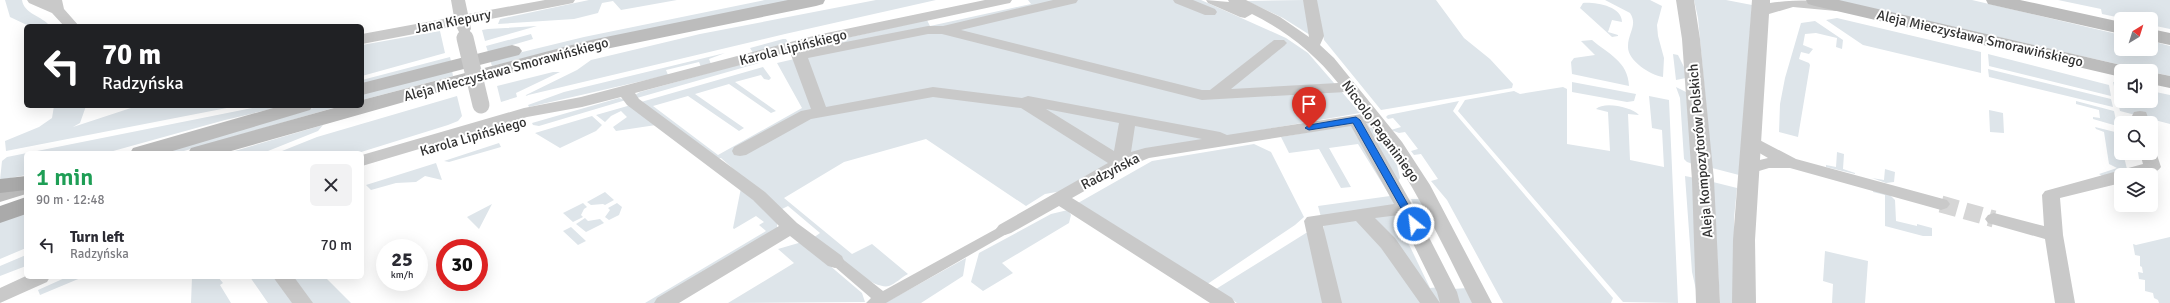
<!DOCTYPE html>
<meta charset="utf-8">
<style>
:root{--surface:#fff;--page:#f2f2f3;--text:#2b2b33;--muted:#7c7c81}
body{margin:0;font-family:Signika,sans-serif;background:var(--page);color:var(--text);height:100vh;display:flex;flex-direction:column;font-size:15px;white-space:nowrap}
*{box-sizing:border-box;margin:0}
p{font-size:13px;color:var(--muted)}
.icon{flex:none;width:22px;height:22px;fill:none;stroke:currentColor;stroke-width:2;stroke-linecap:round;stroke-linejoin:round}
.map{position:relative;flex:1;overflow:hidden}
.sheet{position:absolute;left:24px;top:151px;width:340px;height:128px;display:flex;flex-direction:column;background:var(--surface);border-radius:6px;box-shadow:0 4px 16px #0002}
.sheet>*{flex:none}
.banner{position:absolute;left:24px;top:24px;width:340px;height:84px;border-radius:6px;box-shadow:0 4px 16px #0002;background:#202124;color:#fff;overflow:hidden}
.needle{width:26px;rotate:38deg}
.controls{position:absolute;left:2114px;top:12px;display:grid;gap:8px}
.controls a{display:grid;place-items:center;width:44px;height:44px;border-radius:6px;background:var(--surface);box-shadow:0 4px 16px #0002;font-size:20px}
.speed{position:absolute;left:376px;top:239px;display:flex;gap:8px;font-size:20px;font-weight:700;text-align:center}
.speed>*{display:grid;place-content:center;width:52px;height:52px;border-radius:50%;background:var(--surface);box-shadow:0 4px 16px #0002;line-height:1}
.speed small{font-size:10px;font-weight:400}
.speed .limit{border:6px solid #d22;background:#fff;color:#111}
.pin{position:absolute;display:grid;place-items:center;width:34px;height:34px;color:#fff;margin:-41px -17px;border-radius:50% 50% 50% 0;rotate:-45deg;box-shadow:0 0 4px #0007}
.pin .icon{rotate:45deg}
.me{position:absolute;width:44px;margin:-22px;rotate:331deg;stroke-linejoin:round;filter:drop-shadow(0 0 3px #0008)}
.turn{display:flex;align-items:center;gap:14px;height:84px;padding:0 12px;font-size:18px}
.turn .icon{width:52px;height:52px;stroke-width:2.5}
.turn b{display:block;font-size:28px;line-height:34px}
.round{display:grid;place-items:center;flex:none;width:42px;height:42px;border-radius:6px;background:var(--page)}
.headline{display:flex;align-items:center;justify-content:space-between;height:68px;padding:0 12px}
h1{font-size:24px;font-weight:600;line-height:30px;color:#1e9e55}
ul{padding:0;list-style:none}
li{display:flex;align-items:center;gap:12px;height:52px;padding:0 12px}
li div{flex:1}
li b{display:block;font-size:15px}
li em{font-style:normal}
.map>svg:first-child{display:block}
.green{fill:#dee5ea}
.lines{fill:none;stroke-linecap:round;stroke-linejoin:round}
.minor-tunnel{stroke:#d6d6d6;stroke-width:17;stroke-dasharray:17 8;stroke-linecap:butt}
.pedestrian{fill:#c9c9c9;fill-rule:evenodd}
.minor{fill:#c9c9c9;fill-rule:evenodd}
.tertiary{fill:#c9c9c9;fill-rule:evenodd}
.secondary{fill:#bcbcbc;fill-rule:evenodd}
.primary{fill:#aaa;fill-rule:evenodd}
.minor-bridge{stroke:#c9c9c9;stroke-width:17}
.route{fill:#1a73e8;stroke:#114b97}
.labels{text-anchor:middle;stroke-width:4;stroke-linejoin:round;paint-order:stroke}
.street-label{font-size:14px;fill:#323232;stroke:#fff}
</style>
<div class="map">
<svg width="2170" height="303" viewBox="0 0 2170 303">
<rect width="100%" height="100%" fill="#fff"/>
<path class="green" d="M5,0H22C24,14 42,16 50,26H29L10,17Z
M589,0H677L621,10L613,1L602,3L598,13L574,19L498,24L500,19Z
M765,0H796L585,43L492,66L490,60L584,37Z
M876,0H936L785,34L524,96L577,70L591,60L700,34Z
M1028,0H1201L1286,38L1308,53L1360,113L1129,153L1062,191L1045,194L1026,206L926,139L844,162L784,198L852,254L872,244L908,274C902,277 895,284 889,286C872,291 827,249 813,238L820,233L788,206L780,210L721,158L718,159L641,102L763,67L771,78L769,80L764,79L761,75L735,82L776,111L771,113L729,84L695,94L744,128L739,131L688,96L653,106L718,155L802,108L777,63L803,57L801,48L927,20L930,26L1031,4Z
M1305,0L1310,35L1283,18L1247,1Z
M1316,0H1436L1464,38L1490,59L1513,84L1512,88L1381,110L1324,40Z
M1605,0H1650L1662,6L1657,25L1658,36L1664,58L1663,77C1650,75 1627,60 1628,46C1628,33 1638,25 1630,13Z
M1694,0H1726L1752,5L1739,175L1712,168L1698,18Z
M1834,0H1972L2121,35V49H2151V41L2170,46V76Z
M2058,0H2170V29L2151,25V19H2126L2102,14L2101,9Z
M1583,3C1595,2 1622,6 1622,22L1612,20L1608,32L1618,35V36L1612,37L1580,8Z
M1837,18L1981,52V73L1863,45L1826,20Z
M1815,21L1843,40L1842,49L1836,47L1837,38L1816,33L1805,34L1803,45L1813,49L1809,54L1801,52L1799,59L1809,63L1810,65L1798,137L1779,132L1780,104L1785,78L1801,23Z
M537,26L485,41L482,30L488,29Z
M440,31L445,53L362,76V45Z
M531,34L533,39L488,52L486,46Z
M783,39H786L789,44L753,53L750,48Z
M1592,40C1608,54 1628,61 1629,86L1572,74L1571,62L1574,58L1595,55L1581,41Z
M725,53L709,59L711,64L701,67L699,62L666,70L668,75L529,107L528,105L564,92Z
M1673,54L1678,55L1686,71V78L1676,80Z
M1988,54L2109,85L2111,96L1989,66Z
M450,57L451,61L362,84V80Z
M748,62L759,63L637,98L635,95L640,92Z
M1988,69L2111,99L2113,107L1989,77Z
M452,70L453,76L362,100V94Z
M553,72H560L516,93L517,97L501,102L497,86Z
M1572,82L1636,94L1634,101L1627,102L1572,92Z
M2113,82L2121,84V101H2151V91L2170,95V124L2120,111Z
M1563,87L1567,89V144L1610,151L1608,112L1596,109C1604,101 1632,107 1639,115L1628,114L1630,160L1664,167L1662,130L1652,128L1649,96L1669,100L1678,303L1623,302L1458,111L1465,100L1514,91L1520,94Z
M1676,87L1686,92L1693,164L1687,162L1684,159L1680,98Z
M457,96L462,116L458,121L448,125L358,153H277L317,137Z
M619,98L626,100L539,126L533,125L532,123Z
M1459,101L1453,111L1613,298L1611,303H1503L1447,200L1431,181L1438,179L1421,154L1414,155L1411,151L1418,149L1405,132L1399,133L1391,130L1401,127L1393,118L1388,119L1386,117L1388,115Z
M2076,101L2114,111L2117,126L2093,119V117L2100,118L2099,110L2076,104Z
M631,105L656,125L616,131L613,127L627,117L621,111L611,116L605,122L596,115Z
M54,106H86L80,123L73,127L137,106H237L6,151L5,141L39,127L52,118Z
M262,106H284L225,120L106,153H26V175L0,180L2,161L7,157Z
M320,106H340L177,153H159Z
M1989,110L2003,113L2004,133L1990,132Z
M592,116L602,125L596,131L562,147L560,148L535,133Z
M1368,122L1397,165L1400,178L1394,188L1398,206L1321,217L1318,206L1390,196L1358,144L1329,148L1351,187L1341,188L1319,149L1289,153L1281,137Z
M323,125L318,131L263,153H228Z
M2095,127L2119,133L2121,153H2123L2127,169L2102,176L2099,174L2117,168L2109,164L2104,132L2096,129Z
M499,143L501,147L449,162L444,161Z
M1254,144L1271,152L1304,217L1295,225L1206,285L1078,203L1152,161Z
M1837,152L1844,154L1843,169L1855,173V174L1826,167V165L1836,167Z
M436,163L442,180L425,176L416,182L396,183L371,190L366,185Z
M1885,169L1895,172L1894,182L1886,183L1872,178L1884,180Z
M1685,176L1695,178L1697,294L1692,272Z
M1713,182L1737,188L1734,218V303H1720Z
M741,188L755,199L777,223V230L656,303H645L766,231L759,225L764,222L756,216L734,229L733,228Z
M1873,190L1889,194L1895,200L1896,221L1917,226V224L1932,228V236H1923L1885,226V195L1873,192Z
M605,192L614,200L605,205L603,204L591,205L587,202Z
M1411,199H1423L1435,222L1422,223Z
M583,203L587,207L584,209L581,215L583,217L573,222L563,213Z
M617,203L622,207L619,215L609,220L605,217L610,210L608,208Z
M492,204L479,229L467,217Z
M1068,210L1071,215L1069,223L1002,263L1013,273L983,291L971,282L979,253L1051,214Z
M1401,211L1408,224L1400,226L1430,288L1441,287L1447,303H1434L1365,215Z
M26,212V248L0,259V220Z
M1358,217L1426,303H1237L1216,289L1306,233H1324L1323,222Z
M585,218L588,221L600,219L604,223L586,232L576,224Z
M571,227L586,241L578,245L563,231Z
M2170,237V303H2159L2158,300L2154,298L2153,293L2145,291V280L2139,279L2138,272L2143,273L2142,267L2140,266V256L2135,255L2133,244L2136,245Z
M802,242L862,293L865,302L728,303L794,263L778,249Z
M1825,251L1868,261L1865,303H1832L1833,284L1823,281Z
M26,255V266L0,276V266Z
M966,258L963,276L921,303H885Z
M67,277H83L40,295L38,290Z
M192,277H218L223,283L220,285L231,303H191Z
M250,277H325L351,303H268Z
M1467,288L1473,303H1458L1453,289Z"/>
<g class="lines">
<path class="minor-tunnel" d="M1941,204L1994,219"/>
<path class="pedestrian" d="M1005,224L1010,226L1012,229L1010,232L886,303H866L871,298L828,261L830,257H840L883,291Z"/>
<path class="minor" d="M27,0H62L64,9L79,26H64L52,13L29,3Z
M451,0H465L468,14L545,0H575L573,3L568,4L470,23L471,29L469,32H459L456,26L362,44V34L454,17Z
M985,0H1012L1010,3L1005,4L819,44L635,93L639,99L765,192L797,223L842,256L844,261L842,266L835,268L828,266L790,236L679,303H654L657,298L779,226L753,200L627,105L621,97L582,107L527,117L362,166V155L524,108L581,97L817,35Z
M1053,0H1078L1076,3L961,30L1202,90H1210L1274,40H1284L1287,43L1284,46L1231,89L1338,83C1315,54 1286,31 1252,14L1245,18L1240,17L1208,3L1206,0L1229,2L1228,0H1246L1280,17L1309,37L1303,0H1317L1324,36L1320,45L1334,58L1402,142L1430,185L1492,303H1472C1441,241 1412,178 1369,123H1366L1414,208L1457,292L1460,303H1440L1437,292L1399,215L1375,218L1395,238L1440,303H1420L1381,248L1356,221L1323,226L1342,303H1322L1304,221L1307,217L1394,204L1351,126L1149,158L1127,167L1072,198L1232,298L1235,303H1210L1059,206L1011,233L1005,235L999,233L996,229L999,225L1108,163L1021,108L933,97L811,119L746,155L740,156L734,155L732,151L734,147L801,111L811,109L791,55L794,52L928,26H943ZM928,34H942L1202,100L1346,92L1362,114L1227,135L1220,132L1028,96L1022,98L933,87L826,107L808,58ZM1046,109L1119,123L1114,151ZM1135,126L1202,139L1145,148L1131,152Z
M1173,0H1193L1215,9L1217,12L1215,15H1205L1175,3Z
M2140,111L2146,112L2150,123H2134L2132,116L2134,112Z
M1750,135L1796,159L1947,200L1950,204L1947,208L1941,210L1790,168H1769L1749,174L1743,172L1740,168L1743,164L1768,158L1744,144L1742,140L1744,136Z
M2151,148L2155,149L2161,167C2153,178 2133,175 2121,175V183L2060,198L2063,235L2075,303H2055L2045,239L1988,223L1985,219L1988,215L1994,213L2044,226L2042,195L2045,191L2143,164L2140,153H2151Z
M26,276L50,277L47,282L0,303V288Z
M273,277H294L313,303H292Z"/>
<path class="tertiary" d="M1676,0H1694L1700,39L1714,180L1720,303H1696L1692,180L1682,39Z
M1752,0H1770V3C1788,0 1823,0 1842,2L1845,6L1842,10L1836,11L1793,7L1769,14L1755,240L1756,303H1732L1733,240Z"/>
<path class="secondary" d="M788,0H825L823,4L816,6L591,52L450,89L224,153H188L191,148L341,106H362V100L591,40Z
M1806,0H1839L2121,65L2128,67L2131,71H2121V77L1815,6L1808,4Z
M1986,0H2020L2121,22V34L1988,4Z
M2151,29L2170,33V45L2151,41Z
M512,45L519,47L522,51L519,55L362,95V83Z
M2151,72L2170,76V88L2151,84Z
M280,106H313L310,110L166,153H130L133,148Z
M26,180V194L0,202V186Z"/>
<path class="primary" d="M26,176V190L0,193V179Z
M26,197V214L0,223V206Z"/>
<path class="minor-bridge" d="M465,38L481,105"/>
</g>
<path class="route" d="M1356,117L1360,120L1419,224L1418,226H1411L1353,123L1309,130L1305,128L1309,125Z"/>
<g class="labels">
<g class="street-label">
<text transform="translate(453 21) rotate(-11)" y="5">Jana Kiepury</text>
<text transform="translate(1980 38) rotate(13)" y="5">Aleja Mieczysława Smorawińskiego</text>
<text transform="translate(793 47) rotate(-14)" y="5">Karola Lipińskiego</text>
<text transform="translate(506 69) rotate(-15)" y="5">Aleja Mieczysława Smorawińskiego</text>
<text transform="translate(1381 131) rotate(54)" y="5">Niccolo Paganiniego</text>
<text transform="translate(473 136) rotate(-16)" y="5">Karola Lipińskiego</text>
<text transform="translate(1700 151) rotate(-95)" y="5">Aleja Kompozytorów Polskich</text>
<text transform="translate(1110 171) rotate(-27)" y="5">Radzyńska</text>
</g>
</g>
</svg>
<div class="controls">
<a><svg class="needle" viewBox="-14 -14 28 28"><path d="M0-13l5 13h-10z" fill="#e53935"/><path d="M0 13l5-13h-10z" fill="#7c7c81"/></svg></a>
<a><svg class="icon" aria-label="sound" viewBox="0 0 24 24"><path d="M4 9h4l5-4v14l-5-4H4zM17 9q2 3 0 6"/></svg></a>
<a><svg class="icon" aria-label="search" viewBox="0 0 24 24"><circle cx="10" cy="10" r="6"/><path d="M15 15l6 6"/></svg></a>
<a><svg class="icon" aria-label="layers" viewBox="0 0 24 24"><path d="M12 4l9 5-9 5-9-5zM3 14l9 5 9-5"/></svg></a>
</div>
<div class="speed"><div>25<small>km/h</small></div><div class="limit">30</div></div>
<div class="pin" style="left:1309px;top:128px;background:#d93025"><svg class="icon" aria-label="arrive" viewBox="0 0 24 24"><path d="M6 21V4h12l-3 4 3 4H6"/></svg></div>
<svg class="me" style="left:1414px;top:224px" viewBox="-20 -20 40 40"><circle r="17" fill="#1a73e8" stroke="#fff" stroke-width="3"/><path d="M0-11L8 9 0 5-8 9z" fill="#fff"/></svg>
<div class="banner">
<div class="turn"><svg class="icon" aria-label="left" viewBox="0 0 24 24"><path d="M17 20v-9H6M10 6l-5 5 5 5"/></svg><div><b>70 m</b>Radzyńska</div></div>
</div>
<section class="sheet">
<div class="headline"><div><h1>1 min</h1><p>90 m · 12:48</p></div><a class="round"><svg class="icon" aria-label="close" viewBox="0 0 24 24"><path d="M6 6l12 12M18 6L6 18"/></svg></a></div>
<ul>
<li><svg class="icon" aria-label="left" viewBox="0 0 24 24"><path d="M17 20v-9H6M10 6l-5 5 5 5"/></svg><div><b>Turn left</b><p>Radzyńska</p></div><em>70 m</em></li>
</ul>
</section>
</div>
